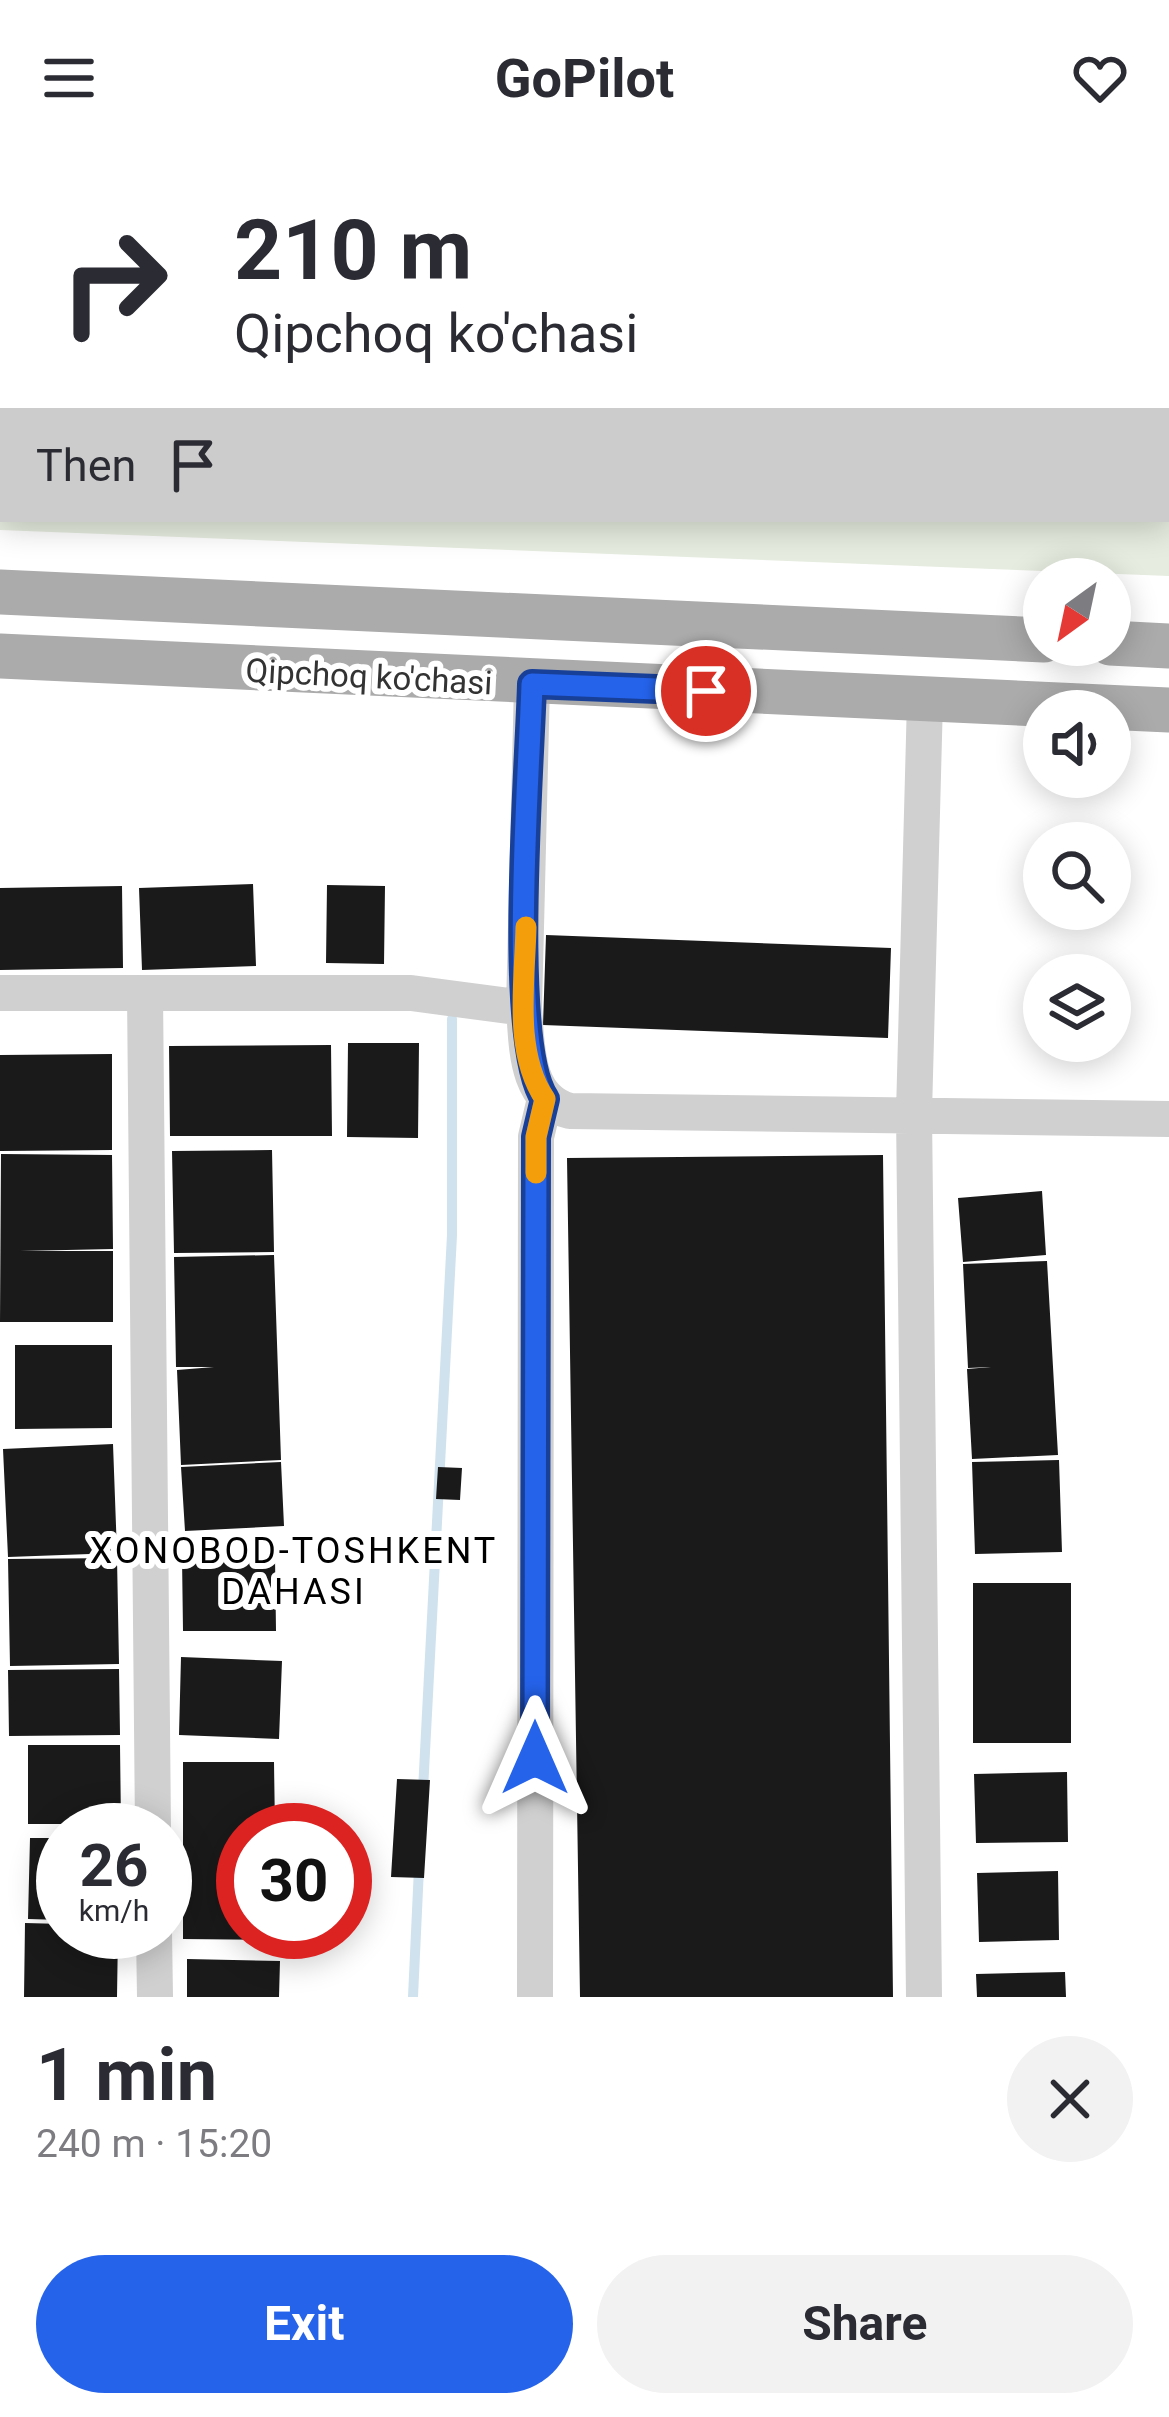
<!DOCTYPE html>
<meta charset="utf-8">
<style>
:root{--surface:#fff;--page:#f2f2f3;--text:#2b2b33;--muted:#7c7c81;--accent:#2563eb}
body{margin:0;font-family:Roboto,sans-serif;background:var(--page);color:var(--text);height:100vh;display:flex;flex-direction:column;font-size:45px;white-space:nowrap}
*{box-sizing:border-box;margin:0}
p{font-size:39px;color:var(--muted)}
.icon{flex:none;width:66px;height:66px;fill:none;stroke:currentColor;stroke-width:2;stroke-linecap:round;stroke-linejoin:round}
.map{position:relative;height:1841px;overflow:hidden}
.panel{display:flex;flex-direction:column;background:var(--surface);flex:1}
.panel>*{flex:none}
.guide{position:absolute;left:0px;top:0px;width:1170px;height:366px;box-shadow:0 6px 30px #0003;background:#fff;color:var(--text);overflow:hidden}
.needle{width:78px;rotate:213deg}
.controls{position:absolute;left:1023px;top:402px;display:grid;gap:24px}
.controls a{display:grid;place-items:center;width:108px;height:108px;border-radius:50%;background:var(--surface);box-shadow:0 6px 30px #0003;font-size:60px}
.speed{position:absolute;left:36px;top:1647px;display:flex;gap:24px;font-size:60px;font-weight:700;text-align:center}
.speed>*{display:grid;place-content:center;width:156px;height:156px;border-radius:50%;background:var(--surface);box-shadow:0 6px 30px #0003;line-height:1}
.speed small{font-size:30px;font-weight:400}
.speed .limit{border:18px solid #d22;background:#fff;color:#111}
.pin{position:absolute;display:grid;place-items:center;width:102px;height:102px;color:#fff;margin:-51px;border:6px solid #fff;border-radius:50%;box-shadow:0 3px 12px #0007}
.me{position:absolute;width:132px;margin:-66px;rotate:0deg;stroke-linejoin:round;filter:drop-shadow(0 0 9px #0008)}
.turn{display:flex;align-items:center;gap:42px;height:252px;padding:0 36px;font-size:54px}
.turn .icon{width:156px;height:156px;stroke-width:2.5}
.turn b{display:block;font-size:84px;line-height:102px}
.then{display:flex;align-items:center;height:114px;padding:0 36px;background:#0003;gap:24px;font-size:45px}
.round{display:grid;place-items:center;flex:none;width:126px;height:126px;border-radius:63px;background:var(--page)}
.overview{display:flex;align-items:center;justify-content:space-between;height:204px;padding:0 36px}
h1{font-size:72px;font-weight:700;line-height:90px}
.button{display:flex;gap:24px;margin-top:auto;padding:24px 36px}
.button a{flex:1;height:138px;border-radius:72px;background:var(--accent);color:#fff;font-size:48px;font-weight:700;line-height:138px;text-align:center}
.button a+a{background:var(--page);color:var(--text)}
header{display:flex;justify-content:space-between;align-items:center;height:156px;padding:0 36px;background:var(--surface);font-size:54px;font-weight:700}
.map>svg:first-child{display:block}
.green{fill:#e6ecdf;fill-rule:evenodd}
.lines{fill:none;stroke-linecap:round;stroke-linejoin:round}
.stream{stroke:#cfe2ee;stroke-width:10}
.building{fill:#1a1a1a}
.minor{stroke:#d0d0d0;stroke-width:36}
.major{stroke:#ababab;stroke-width:45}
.route-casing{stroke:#184099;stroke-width:30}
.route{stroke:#2563eb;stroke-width:21}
.slow{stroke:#f59e0b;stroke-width:21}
.labels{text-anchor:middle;stroke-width:12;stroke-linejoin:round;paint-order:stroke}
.street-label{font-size:33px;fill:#333;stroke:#fff}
.neighbourhood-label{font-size:36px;letter-spacing:3px;fill:#000;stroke:#fff}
</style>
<header><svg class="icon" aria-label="menu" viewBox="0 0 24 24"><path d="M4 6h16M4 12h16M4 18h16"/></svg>GoPilot<svg class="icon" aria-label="heart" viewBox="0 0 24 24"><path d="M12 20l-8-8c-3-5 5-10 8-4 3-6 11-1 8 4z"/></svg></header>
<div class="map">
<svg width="1169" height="1841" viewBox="0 0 1169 1841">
<rect width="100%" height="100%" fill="#fff"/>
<path class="green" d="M0,0H1169V420L0,374ZM3,3H1167V363H3Z"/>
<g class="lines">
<path class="stream" d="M423,1634L452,1079V863
M413,1841L419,1712"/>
</g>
<path class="building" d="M253,728L256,810L142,814L139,732Z
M327,729L385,730L384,808L326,807Z
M122,730L123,812L0,814V732Z
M546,779L891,792L888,882L543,869Z
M348,887H419L418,982L347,981Z
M331,889L332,980H170L169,890Z
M112,898V994L0,995V899Z
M272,994L274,1096L174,1097L172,995Z
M1,998L112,999L113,1093L20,1095H113V1166H0Z
M883,999L893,1841H580L567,1002Z
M1042,1035L1046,1099L963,1106L958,1042Z
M274,1099L281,1304L181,1309L177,1214L214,1211H176L174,1101Z
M1047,1105L1058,1299L972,1303L967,1213L991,1211L968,1212L963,1108Z
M15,1189H112V1272L15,1273Z
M113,1288L117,1397L8,1401L3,1293Z
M1059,1304L1062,1396L975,1398L972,1306Z
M281,1306L284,1370L185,1375L181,1311Z
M438,1311L462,1312L460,1344L436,1343Z
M182,1401H275L276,1475H183Z
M117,1402L119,1508L10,1510L8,1403Z
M973,1427H1071V1587H973Z
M181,1501L282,1505L279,1583L179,1579Z
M119,1513L120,1579L9,1580L8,1514Z
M28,1589H120L121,1668H28Z
M183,1606H274L275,1674H243V1776H275V1784L183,1783Z
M1067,1616L1068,1686L976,1687L974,1618Z
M397,1623L430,1624L424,1722L391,1721Z
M30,1682H63V1764L28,1763Z
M1058,1715L1059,1784L979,1786L977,1717Z
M25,1767L63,1768V1776H118L117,1841H24Z
M187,1803L280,1805L279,1841H187Z
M1065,1816L1066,1841H977L976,1818Z"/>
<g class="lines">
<path class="minor" d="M0,837H411L524,852C527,890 525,944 570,955L1169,963
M145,837L153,1674
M524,852L532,528
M154,1776L155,1841
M535,1841L536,981L545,943
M924,1841L914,957L925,544"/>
<path class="major" d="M0,436L1044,484
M1110,487L1169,490
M0,500L1169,554"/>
</g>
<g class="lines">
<g class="route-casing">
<path id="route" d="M535,1602L536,981L545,943C507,888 530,608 532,528L706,535"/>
</g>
<use href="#route" class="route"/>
<path class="slow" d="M526,771C525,825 513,896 545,943L536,981V1017"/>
</g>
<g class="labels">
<g class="street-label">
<text transform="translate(369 520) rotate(3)" y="12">Qipchoq ko'chasi</text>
</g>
<g class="neighbourhood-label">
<text x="294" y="1407">XONOBOD-TOSHKENT<tspan x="294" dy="41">DAHASI</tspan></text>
</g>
</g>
</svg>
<div class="controls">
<a><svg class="needle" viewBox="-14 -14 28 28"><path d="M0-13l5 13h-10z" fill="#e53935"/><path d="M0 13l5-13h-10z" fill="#7c7c81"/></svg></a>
<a><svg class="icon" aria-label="sound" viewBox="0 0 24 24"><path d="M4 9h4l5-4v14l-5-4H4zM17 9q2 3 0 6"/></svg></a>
<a><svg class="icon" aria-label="search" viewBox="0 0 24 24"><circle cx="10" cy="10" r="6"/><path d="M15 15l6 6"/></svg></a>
<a><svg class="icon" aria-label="layers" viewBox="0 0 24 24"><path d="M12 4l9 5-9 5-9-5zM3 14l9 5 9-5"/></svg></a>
</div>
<div class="speed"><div>26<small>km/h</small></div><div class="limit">30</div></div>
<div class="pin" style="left:706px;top:535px;background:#d93025"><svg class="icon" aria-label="arrive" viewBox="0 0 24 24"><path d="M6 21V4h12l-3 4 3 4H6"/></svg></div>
<svg class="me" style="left:535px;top:1602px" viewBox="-20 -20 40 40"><path d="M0-17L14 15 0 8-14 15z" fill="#2563eb" stroke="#fff" stroke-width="4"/></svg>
<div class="guide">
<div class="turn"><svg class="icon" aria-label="right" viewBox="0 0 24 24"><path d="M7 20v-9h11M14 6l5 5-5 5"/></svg><div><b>210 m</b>Qipchoq ko'chasi</div></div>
<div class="then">Then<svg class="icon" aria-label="arrive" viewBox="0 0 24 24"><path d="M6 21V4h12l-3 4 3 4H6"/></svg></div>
</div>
</div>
<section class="panel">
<div class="overview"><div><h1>1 min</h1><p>240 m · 15:20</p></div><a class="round"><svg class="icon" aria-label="close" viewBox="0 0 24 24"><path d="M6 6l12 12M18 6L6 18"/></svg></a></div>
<div class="button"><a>Exit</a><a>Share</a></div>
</section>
